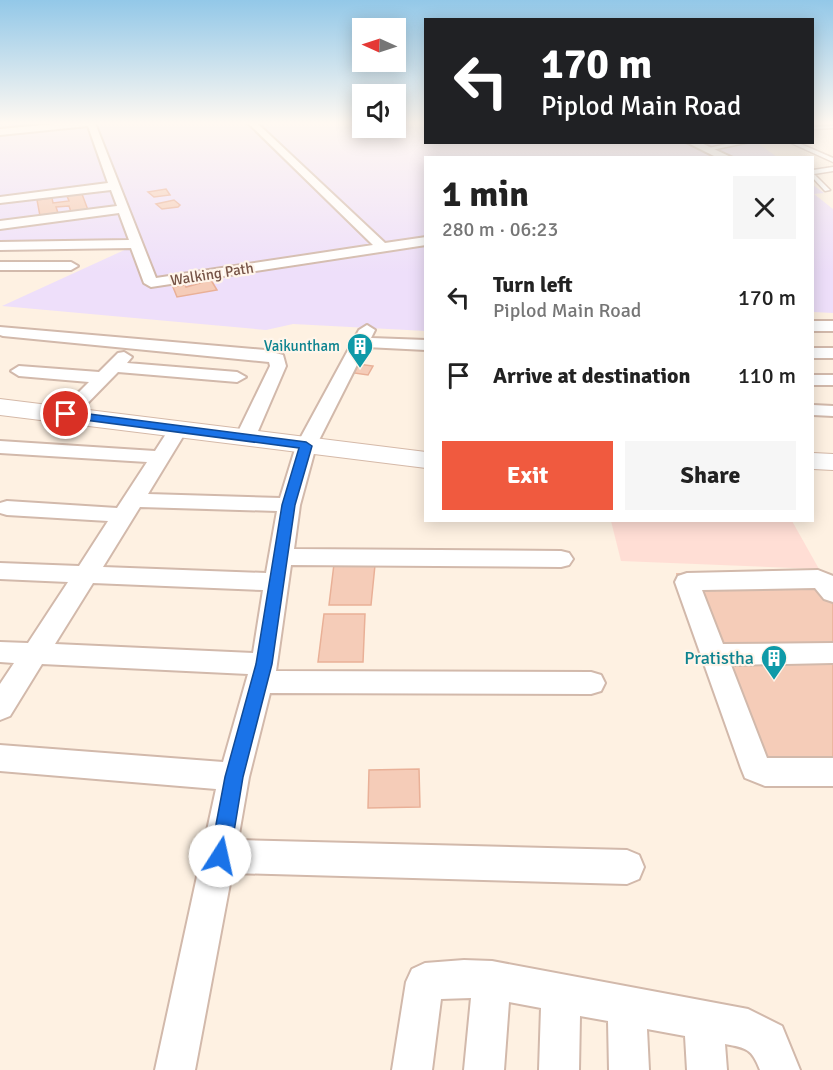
<!DOCTYPE html>
<meta charset="utf-8">
<style>
:root{--surface:#fff;--page:#f6f6f6;--text:#222;--muted:#767676;--accent:#f05a3f}
body{margin:0;font-family:Signika,sans-serif;background:var(--page);color:var(--text);height:100vh;display:flex;flex-direction:column;font-size:22px;white-space:nowrap}
*{box-sizing:border-box;margin:0}
p{font-size:20px;color:var(--muted)}
.icon{flex:none;width:33px;height:33px;fill:none;stroke:currentColor;stroke-width:2;stroke-linecap:round;stroke-linejoin:round}
.map{position:relative;flex:1;overflow:hidden}
.drawer{position:absolute;left:424px;top:156px;width:390px;height:366px;display:flex;flex-direction:column;background:var(--surface);border-radius:0px;box-shadow:0 3px 15px #0003}
.drawer>*{flex:none}
.banner{position:absolute;left:424px;top:18px;width:390px;height:126px;border-radius:0px;box-shadow:0 3px 15px #0003;background:#202124;color:#fff;overflow:hidden}
.needle{width:39px;rotate:273deg}
.fabs{position:absolute;left:352px;top:18px;display:grid;gap:12px}
.fabs a{display:grid;place-items:center;width:54px;height:54px;border-radius:0px;background:var(--surface);box-shadow:0 3px 15px #0003;font-size:30px}
.pin{position:absolute;display:grid;place-items:center;width:51px;height:51px;color:#fff;margin:-26px;border:3px solid #fff;border-radius:50%;box-shadow:0 2px 6px #0007}
.me{position:absolute;width:66px;margin:-33px;rotate:10deg;stroke-linejoin:round;filter:drop-shadow(0 0 4px #0008)}
.turn{display:flex;align-items:center;gap:21px;height:126px;padding:0 18px;font-size:27px}
.turn .icon{width:78px;height:78px;stroke-width:2.5}
.turn b{display:block;font-size:42px;line-height:51px}
.round{display:grid;place-items:center;flex:none;width:63px;height:63px;border-radius:0px;background:var(--page)}
.overview{display:flex;align-items:center;justify-content:space-between;height:102px;padding:0 18px}
h1{font-size:36px;font-weight:700;line-height:45px}
.cta{display:flex;gap:12px;margin-top:auto;padding:12px 18px}
.cta a{flex:1;height:69px;border-radius:0px;background:var(--accent);color:#fff;font-size:24px;font-weight:700;line-height:69px;text-align:center}
.cta a+a{background:var(--page);color:var(--text)}
ul{padding:0;list-style:none}
li{display:flex;align-items:center;gap:18px;height:78px;padding:0 18px}
li div{flex:1}
li b{display:block;font-size:22px}
li em{font-style:normal}
.map>svg:first-child{display:block}
.commercial{fill:#ffded5}
.education{fill:#eedffa}
.building{fill:#f5ccb8;stroke:#e9b097;stroke-width:1.5}
.lines{fill:none;stroke-linecap:round;stroke-linejoin:round}
.lane-casing{stroke:#d2b9ab;stroke-width:3}
.street-casing{stroke:#d2b9ab;stroke-width:4}
.secondary-casing{stroke:#d5b9a8;stroke-width:2}
.lane{fill:#fff;fill-rule:evenodd}
.street{fill:#fff;fill-rule:evenodd}
.secondary{fill:#fff;fill-rule:evenodd}
.route{fill:#1a73e8;stroke:#114b97;stroke-width:1.5}
.labels{text-anchor:middle;stroke-width:4.5;stroke-linejoin:round;paint-order:stroke}
.far-street-label{font-size:15px;fill:#775447;stroke:#fff5ea}
.far-culture-label{font-size:15px;fill:#0d838f;stroke:#fff5ea;text-anchor:end}
.culture-label{font-size:18px;fill:#0d838f;stroke:#fff5ea;text-anchor:end}
</style>
<div class="map">
<svg width="833" height="1070" viewBox="0 0 833 1070">
<rect width="100%" height="100%" fill="#fef1e2"/>
<path class="commercial" d="M611,521H792L819,569L621,561Z"/>
<path class="education" d="M0,123H363V128H396V123H426V142H756L777,157L426,158V331L293,324L266,330L2,306L131,247L0,248Z
M813,185L824,193L814,194L833,209V313L813,312Z"/>
<path class="building" d="M166,189L170,195L154,197L148,192Z
M82,194L88,210L71,212L69,206L56,207L58,213L40,216L37,200L52,198L53,203L69,201L67,196Z
M174,200L180,205L178,207L162,209L156,204Z
M211,280L217,290L177,297L173,287L185,285L186,287Z
M351,363L373,366L368,375L347,372Z
M334,564L375,565L371,605H329Z
M677,574L828,576L833,584V778L749,777Z
M324,614H365L363,662H318Z
M419,769L420,807L368,808L369,770Z"/>
<g class="lines">
<g class="lane-casing">
<path id="lane" d="M833,126V128L813,129V127Z
M736,142H750L707,151L704,149Z
M796,142L833,158V162L789,142Z
M833,167V171L814,174L830,190L825,191L813,178V170Z"/>
</g>
<g class="street-casing">
<path id="street" d="M64,123H95L156,278L373,245L248,123H257L385,243L426,237V245L151,287L144,283L131,248L0,250V242L129,240L119,213L0,229V221L117,206L111,190L0,203V197L108,183L88,126L0,135V129Z
M686,142H699L733,158H718Z
M0,262H71L78,266L71,270H0Z
M813,321H833V331H813Z
M367,325L375,330L371,338L426,340V350L366,347L316,446L300,505L294,549L561,551L569,553L573,559L569,565L561,567L291,565L276,671L591,672L601,675L605,683L601,691L591,694L270,693L249,777L238,840L627,850L639,855L644,867L639,879L627,884L232,873L195,1070H155L216,789L0,771V745L223,762L248,674L42,664L10,716L0,720V684L14,663L0,662V642L28,643L68,582L0,579V563L79,566L108,521L7,515L0,513V503L7,501L117,508L147,462L0,453V441L155,451L171,426L178,424L187,430L148,494L280,498L296,446L359,330ZM140,507L277,511L266,573L103,567ZM93,583L263,590L253,653L55,644Z
M0,327L265,350L283,355L286,366L255,438L245,444L235,438L270,366L269,362L3,336L0,335Z
M813,348H833V358H813Z
M124,352L132,357L127,363L237,372L246,377L237,382L118,372L73,418L66,420L57,414L89,382L19,376L11,371L19,366L99,372L118,353Z
M813,375H833V385H813Z
M813,405L833,406V416L813,415Z
M818,570L833,576V602L824,599L815,588L702,590L723,644L833,643V663L731,665L767,758H833V786H765L745,778L741,768L675,582L678,576L687,573Z
M464,960L492,961L748,1009L782,1026L800,1070H760C752,1049 747,1048 725,1044L727,1070H687L685,1036L647,1029L649,1070H609L608,1021L580,1016L579,1070H539L541,1008L509,1002L504,1070H464L471,998L441,999L432,1070H392L406,982L412,969L425,963Z"/>
</g>
<g class="secondary-casing">
<path id="secondary" d="M0,399L426,452V468L0,415Z
M813,453L833,454V470L813,469Z"/>
</g>
<use href="#lane" class="lane"/>
<use href="#street" class="street"/>
<use href="#secondary" class="secondary"/>
</g>
<linearGradient id="sky" x2="0" y2="1"><stop stop-color="#93c8e8"/><stop offset="0.45" stop-color="#fff9f2"/><stop offset="1" stop-color="#fff9f2" stop-opacity="0"/></linearGradient>
<rect width="833" height="273" fill="url(#sky)"/>
<path class="route" d="M66,411L306,442L312,446L295,505L272,664L243,777L230,856L227,863L220,866L213,863L210,856L225,777L256,664L282,505L299,448L62,417L61,414Z"/>
<defs>
<g id="building-pin" transform="scale(1.35)"><path d="M0 17L-7.5 6A9.5 9.5 0 1 1 7.5 6Z" fill="#0f9aa8" stroke="#fff5ea"/><path d="M-4-6H4V6H1V3H-1V6H-4ZM-2.5-4.3h1.7v1.8h-1.7ZM.8-4.3h1.7v1.8H.8ZM-2.5-1h1.7V.8h-1.7ZM.8-1h1.7V.8H.8Z" fill="#fff"/></g>
</defs>
<g fill-rule="evenodd">
<use href="#building-pin" x="360" y="346"/>
<use href="#building-pin" x="774" y="658"/>
</g>
<g class="labels">
<g class="far-street-label">
<text transform="translate(212 274) rotate(-9)" y="5">Walking Path</text>
</g>
<g class="far-culture-label">
<text x="340" y="351">Vaikuntham</text>
</g>
<g class="culture-label">
<text x="754" y="664">Pratistha</text>
</g>
</g>
</svg>
<div class="fabs">
<a><svg class="needle" viewBox="-14 -14 28 28"><path d="M0-13l5 13h-10z" fill="#e53935"/><path d="M0 13l5-13h-10z" fill="#767676"/></svg></a>
<a><svg class="icon" aria-label="sound" viewBox="0 0 24 24"><path d="M4 9h4l5-4v14l-5-4H4zM17 9q2 3 0 6"/></svg></a>
</div>
<div class="pin" style="left:66px;top:414px;background:#d93025"><svg class="icon" aria-label="arrive" viewBox="0 0 24 24"><path d="M6 21V4h12l-3 4 3 4H6"/></svg></div>
<svg class="me" style="left:220px;top:856px" viewBox="-20 -20 40 40"><circle r="19" fill="#fff"/><path d="M0-13L10 11 0 6-10 11z" fill="#1a73e8"/></svg>
<div class="banner">
<div class="turn"><svg class="icon" aria-label="left" viewBox="0 0 24 24"><path d="M17 20v-9H6M10 6l-5 5 5 5"/></svg><div><b>170 m</b>Piplod Main Road</div></div>
</div>
<section class="drawer">
<div class="overview"><div><h1>1 min</h1><p>280 m · 06:23</p></div><a class="round"><svg class="icon" aria-label="close" viewBox="0 0 24 24"><path d="M6 6l12 12M18 6L6 18"/></svg></a></div>
<ul>
<li><svg class="icon" aria-label="left" viewBox="0 0 24 24"><path d="M17 20v-9H6M10 6l-5 5 5 5"/></svg><div><b>Turn left</b><p>Piplod Main Road</p></div><em>170 m</em></li>
<li><svg class="icon" aria-label="arrive" viewBox="0 0 24 24"><path d="M6 21V4h12l-3 4 3 4H6"/></svg><div><b>Arrive at destination</b></div><em>110 m</em></li>
</ul>
<div class="cta"><a>Exit</a><a>Share</a></div>
</section>
</div>
